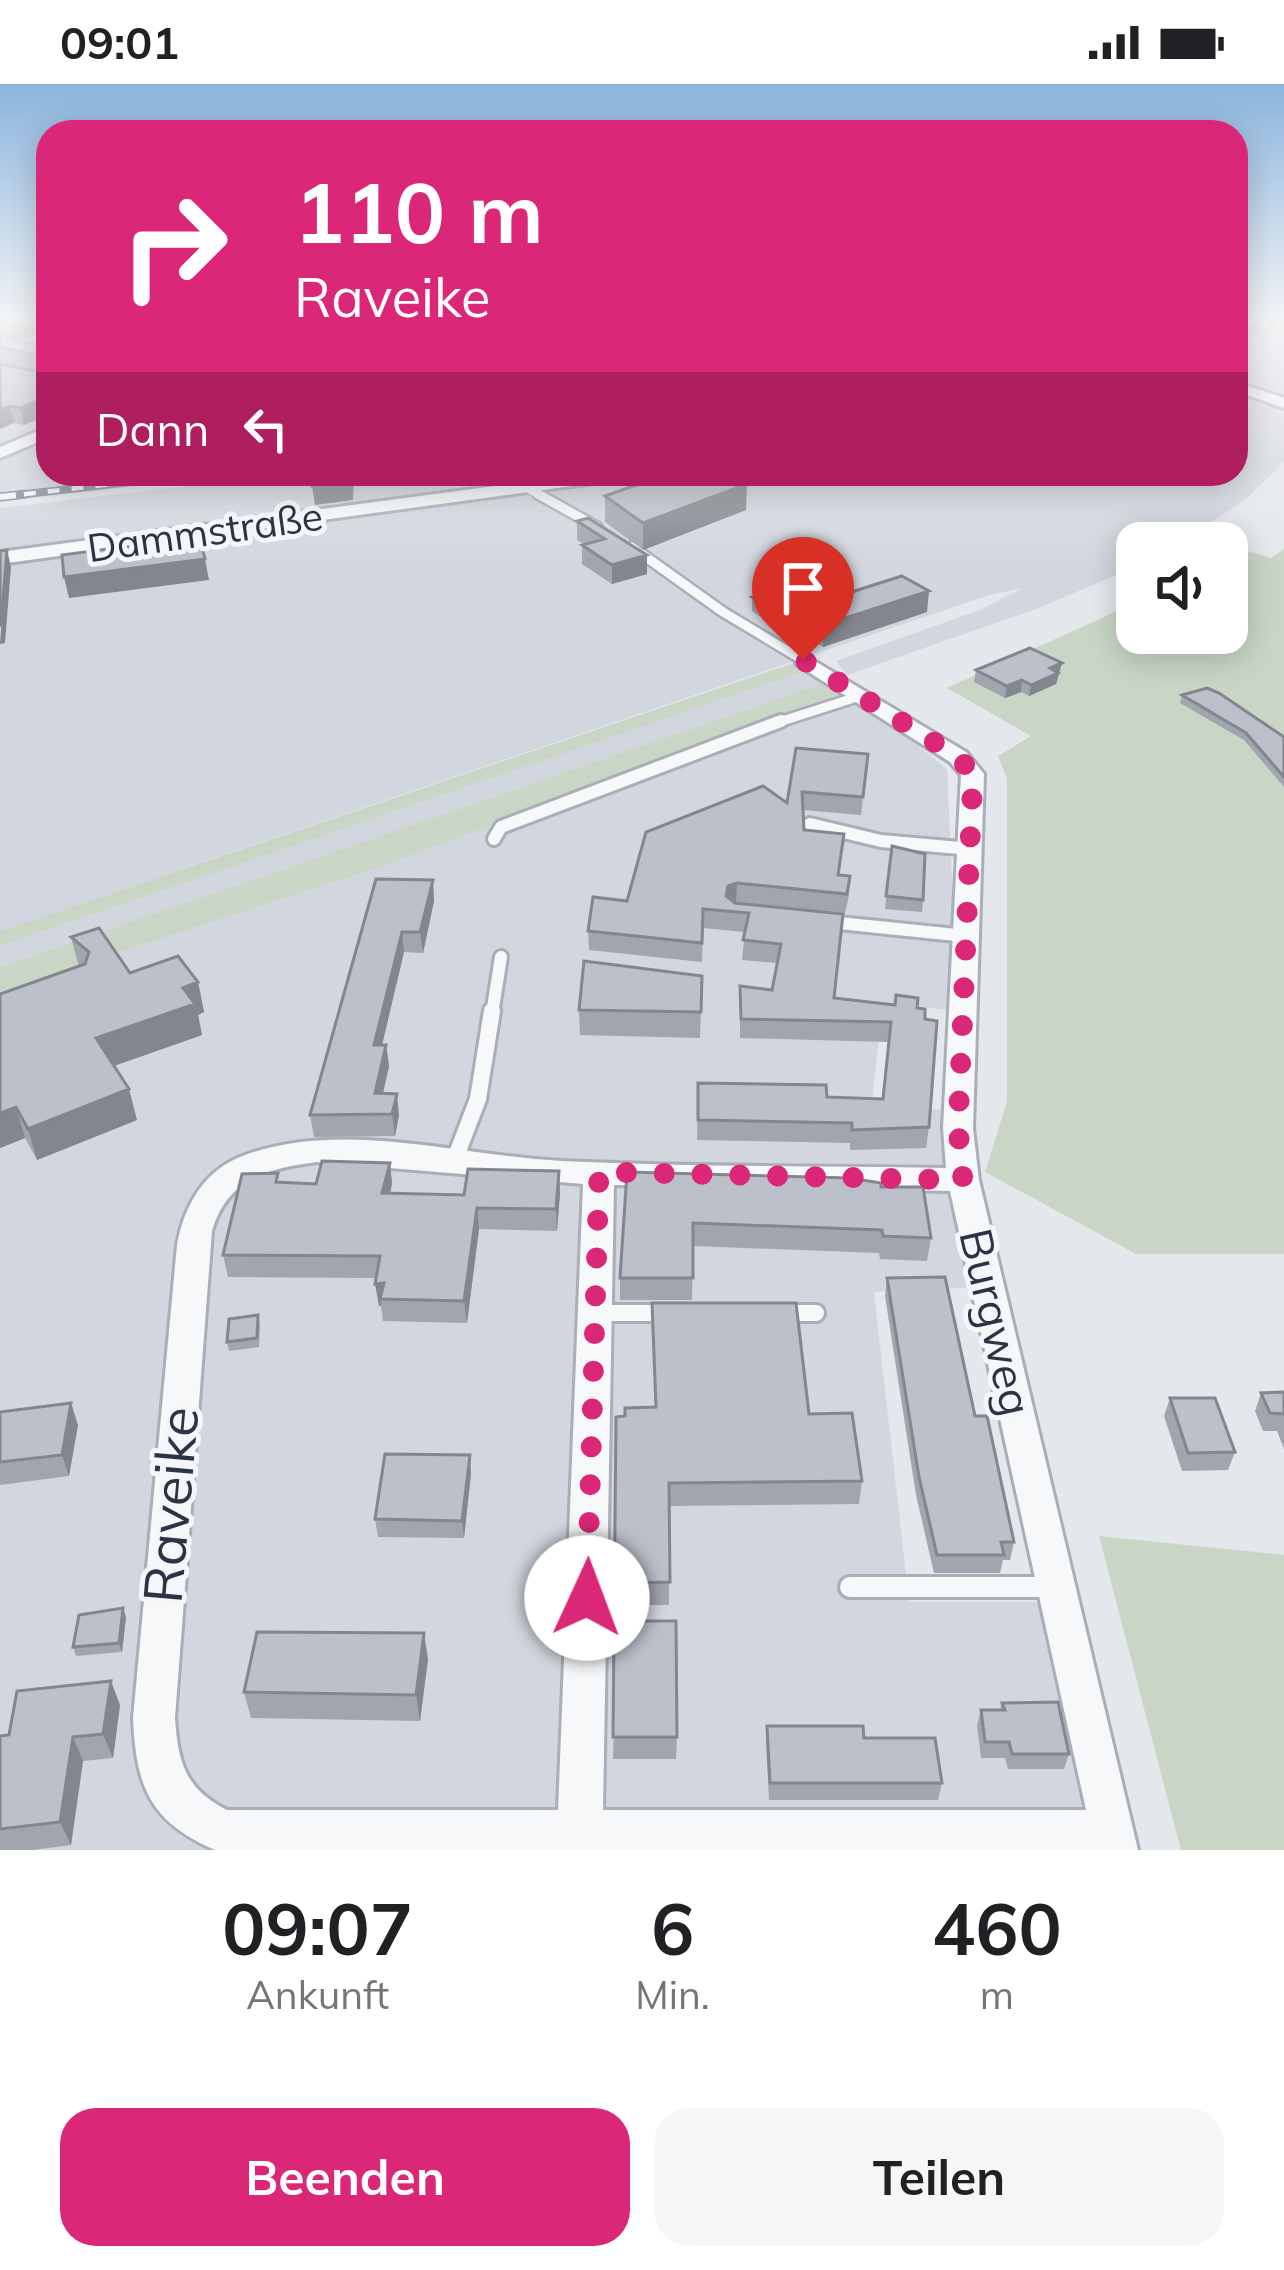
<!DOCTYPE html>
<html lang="de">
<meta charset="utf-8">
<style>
:root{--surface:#fff;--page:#f6f6f6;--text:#202124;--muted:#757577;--accent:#db2777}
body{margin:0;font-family:Mulish,sans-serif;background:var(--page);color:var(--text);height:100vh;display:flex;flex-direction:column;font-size:45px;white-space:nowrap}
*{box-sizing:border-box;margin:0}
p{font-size:39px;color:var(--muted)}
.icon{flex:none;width:66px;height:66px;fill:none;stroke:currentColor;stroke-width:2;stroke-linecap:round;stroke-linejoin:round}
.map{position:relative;height:1766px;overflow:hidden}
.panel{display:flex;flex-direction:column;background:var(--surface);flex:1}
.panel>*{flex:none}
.banner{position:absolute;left:36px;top:36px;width:1212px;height:366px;border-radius:36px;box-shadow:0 6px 30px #0003;background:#db2777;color:#fff;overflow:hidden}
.tools{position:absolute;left:1116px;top:438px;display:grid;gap:24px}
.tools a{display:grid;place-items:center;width:132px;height:132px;border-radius:24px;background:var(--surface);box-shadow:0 6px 30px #0003;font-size:60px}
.pin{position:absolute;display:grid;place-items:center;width:102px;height:102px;color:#fff;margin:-123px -51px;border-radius:50% 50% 50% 0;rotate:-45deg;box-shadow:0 0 12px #0007}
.pin .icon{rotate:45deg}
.me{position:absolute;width:132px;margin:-66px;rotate:2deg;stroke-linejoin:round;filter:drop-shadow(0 0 9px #0008)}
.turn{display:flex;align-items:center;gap:42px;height:252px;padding:0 60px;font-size:54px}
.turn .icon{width:156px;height:156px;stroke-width:2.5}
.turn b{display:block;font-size:84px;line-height:102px}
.then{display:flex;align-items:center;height:114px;padding:0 60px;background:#0003;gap:24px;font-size:45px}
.eta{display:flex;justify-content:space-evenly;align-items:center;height:204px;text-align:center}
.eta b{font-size:72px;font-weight:700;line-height:84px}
.button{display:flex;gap:24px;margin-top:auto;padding:24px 60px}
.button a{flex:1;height:138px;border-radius:36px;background:var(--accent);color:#fff;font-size:48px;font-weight:700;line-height:138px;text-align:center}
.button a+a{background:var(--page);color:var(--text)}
.status{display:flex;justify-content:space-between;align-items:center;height:84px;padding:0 60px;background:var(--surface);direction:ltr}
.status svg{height:33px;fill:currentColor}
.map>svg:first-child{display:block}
.built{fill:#d2d6de}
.green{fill:#c9d6c5}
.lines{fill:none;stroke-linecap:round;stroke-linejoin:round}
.lane-far4-casing{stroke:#a9aeb7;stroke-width:10}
.lane-far3-casing{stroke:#a9aeb7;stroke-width:14}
.lane-far2-casing{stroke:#a9aeb7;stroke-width:18}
.lane-far1-casing{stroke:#a9aeb7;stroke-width:22}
.lane-casing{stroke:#a9aeb7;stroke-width:26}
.street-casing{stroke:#a9aeb7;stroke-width:6}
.lane-far4{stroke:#f7f8fa;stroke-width:8}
.lane-far3{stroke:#f7f8fa;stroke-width:9}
.lane-far2{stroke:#f7f8fa;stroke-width:12}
.lane-far1{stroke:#f7f8fa;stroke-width:16}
.lane{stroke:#f7f8fa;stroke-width:20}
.street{fill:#f7f8fa;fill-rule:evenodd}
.rail-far1-casing{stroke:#7d8696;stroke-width:8}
.rail-casing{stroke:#7d8696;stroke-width:9}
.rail-far1{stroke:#f4f6f9;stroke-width:4.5;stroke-dasharray:12;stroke-linecap:butt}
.rail{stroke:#f4f6f9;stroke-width:6;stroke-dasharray:16;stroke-linecap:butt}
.wall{fill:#a1a5ae}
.shaded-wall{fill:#83868d}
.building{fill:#bbc0ca;stroke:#83868d;stroke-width:3}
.route{stroke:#db2777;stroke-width:21;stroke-dasharray:0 37.8}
.labels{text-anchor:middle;stroke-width:10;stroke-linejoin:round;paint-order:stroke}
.far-street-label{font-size:39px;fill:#2b3445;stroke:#f4f6f9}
.street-label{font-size:45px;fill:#2b3445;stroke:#f4f6f9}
.near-street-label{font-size:54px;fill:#2b3445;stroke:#f4f6f9}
</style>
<div class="status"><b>09:01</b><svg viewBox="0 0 49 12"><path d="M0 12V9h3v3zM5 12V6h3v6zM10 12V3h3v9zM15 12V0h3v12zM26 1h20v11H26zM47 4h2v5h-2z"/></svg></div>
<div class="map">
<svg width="1284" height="1766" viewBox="0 0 1284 1766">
<rect width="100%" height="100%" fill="#e4e7ec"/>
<path class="built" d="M0,233H48V390H242L0,418Z
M1250,233H1284V321L1278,328L1284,329V378L1247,414L1181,459H1137L1135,483L1036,525L847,591L836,577L980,526L1023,504L989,511L0,847V424L289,390H1236V237Z
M803,588L821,599L834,595L947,685L958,927L883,919L872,1017L954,1028L975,1203L874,1208L909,1518H1047L1095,1766H0V907L372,786L838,611L821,600L0,883V862Z"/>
<path class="green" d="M1284,465V1170H1136L985,1088L1007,1018V694L998,672L1031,652L947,604L1137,518V549H1227V477L1244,466L1271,474Z
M791,580L803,588L0,862V847Z
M821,600L839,611L372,786L61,887L60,894L0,907V883Z
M1099,1452L1284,1471V1766H1181Z"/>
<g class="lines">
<g class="lane-far4-casing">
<path id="lane-far4" d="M527,404L543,413"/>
</g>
<g class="lane-far3-casing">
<path id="lane-far3" d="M538,410L597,443
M632,463L723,528L803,576
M773,640L860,612"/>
</g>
<g class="lane-far2-casing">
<path id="lane-far2" d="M810,740L881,757L971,765
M494,755L501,743L781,637
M829,838L966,852
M492,930L501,873"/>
</g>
<g class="lane-far1-casing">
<path id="lane-far1" d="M453,1080L478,1015L492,927
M595,1229H668
M780,1229H816"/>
</g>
<g class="lane-casing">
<path id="lane" d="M850,1503H1052"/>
</g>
<g class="street-casing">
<path id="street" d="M1236,298L1284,314V324L1236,307Z
M48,343V354L0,374V363Z
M585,390H631L623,395L0,480V468Z
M803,570L966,668L984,690L973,1044L979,1096L1138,1766H215C150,1738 136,1703 133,1634L177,1161C184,1121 205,1085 245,1071C345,1035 459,1072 562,1077C689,1083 818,1082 946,1084L943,1044L961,691L950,678L796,580V572ZM317,1078L583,1100L558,1726H227C185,1705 178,1678 175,1634L212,1147C227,1095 268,1084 317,1078ZM614,1101L950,1107L1086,1726H603Z"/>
</g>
<use href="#lane-far4" class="lane-far4"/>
<use href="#lane-far3" class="lane-far3"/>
<use href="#lane-far2" class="lane-far2"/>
<use href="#lane-far1" class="lane-far1"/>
<use href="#lane" class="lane"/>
<use href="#street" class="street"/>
<g class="rail-far1-casing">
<path id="rail-far1" d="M1236,251L1284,237
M0,413L199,390"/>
</g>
<g class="rail-casing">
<path id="rail" d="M0,413L26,410"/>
</g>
<use href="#rail-far1" class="rail-far1"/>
<use href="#rail" class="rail"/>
</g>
<path class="wall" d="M0,233L32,236L36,251L20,257L48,263V331L24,341L14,339L0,280L44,289L0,279Z
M605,412L746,426L643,466L605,438Z
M577,437L647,471V490L612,500L582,480V461L584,460L577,456Z
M752,513L803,522L802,524L927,528L823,563L796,547L797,537L777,544L752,527Z
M976,586L1060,591L1058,592L1056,600L1029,612L1021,608L1005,614L974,598Z
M1182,611L1284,653V703L1244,656L1180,619Z
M796,664L868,670L861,731L803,726L804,746L842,769L839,791L849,811L845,829L734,818L843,830L834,914L917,924L925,935L929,1043L926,1064L850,1066V1059L697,1056L698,999L827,1013L882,1015L888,958L740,954V902L772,906L777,879L742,876L745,848L703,844L702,878L589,866L588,847L627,817L787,719Z
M892,762L923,816L922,828L885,825Z
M376,795L433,796L434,817L423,869L404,868L382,961H386L389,982L383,1009L399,1031L395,1052L314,1053L310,1031Z
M71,853L130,889L198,898L204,928L198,931L202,951L114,982L137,1036L37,1076L25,1054L0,1064L79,883Z
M702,892L700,954L580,951L579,926Z
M390,1079L392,1100L390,1109L464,1111L560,1109L557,1147L479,1145L467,1239L383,1237L381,1222H379L377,1194L228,1193L223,1171L279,1098L316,1100Z
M627,1088L881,1103L931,1154L927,1177L880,1175L879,1169L693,1162L692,1216H620V1194Z
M887,1194L975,1332L1014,1458L1010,1476H1003L1000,1489H934L916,1411L885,1212Z
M652,1219L809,1330L862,1397L859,1420L669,1422V1521H637V1537L677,1653L676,1675H613L625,1332L655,1323Z
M258,1231L260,1240L259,1263L229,1267L227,1258Z
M1284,1308V1365L1277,1347H1263L1255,1327L1261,1309Z
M1170,1314L1235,1368L1228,1386L1182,1387L1164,1332Z
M0,1328L78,1341L69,1392L0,1401Z
M471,1389L464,1454L378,1453L375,1435Z
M126,1533L122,1568L76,1572L73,1563Z
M428,1575L420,1637L251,1634L244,1608Z
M1002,1619L1069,1670L1064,1685H1008L1005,1674H981L977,1641L981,1626H1000Z
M120,1621L113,1674L83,1677L71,1761L33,1766H0V1652Z
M767,1642L864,1654L942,1699L938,1716H769L766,1659Z"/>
<path class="shaded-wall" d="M32,236L36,251L0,264V248Z
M48,313V331L24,341L20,324Z
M10,322L14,339L0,345V326Z
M351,390H354L353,416L315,421L312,402Z
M747,400L746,426L643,466V439Z
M7,466L11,483L5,559L0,560Z
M647,471V490L612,500V481Z
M205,475L209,496L69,514L64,493Z
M929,507L927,528L823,563L824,541Z
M803,522L802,528L798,525L797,537L777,544L778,529Z
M1062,579L1056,600L1029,612L1031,601L1050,584Z
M1022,596L1021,608L1005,614L1007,602Z
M433,796L434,817L423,869L420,848Z
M737,799L736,818L727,821L725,831L728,802Z
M402,848L404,868L377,982L374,961Z
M198,898L204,928L198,931L202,951L105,985L96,954L183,904Z
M386,961L389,982L378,1031L375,1009Z
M129,1005L137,1036L37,1076L28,1045Z
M397,1010L399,1031L395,1052L392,1030Z
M16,1023L25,1054L0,1064V1029Z
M390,1079L392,1100L385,1131L382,1109Z
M559,1087L560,1109L557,1147L556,1125Z
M477,1124L479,1145L467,1239L464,1217Z
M384,1199L380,1215L381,1222H379L375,1200Z
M71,1319L78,1341L69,1392L62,1371Z
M470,1371L471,1389L464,1454L462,1437Z
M123,1524L126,1533L122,1568L119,1559Z
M424,1549L428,1575L420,1637L416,1611Z
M111,1597L120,1621L113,1674L103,1650Z
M73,1653L83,1677L71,1761L60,1738Z"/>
<path class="building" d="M0,233H19L32,236L0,248Z
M0,253L48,263V274L0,263Z
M0,280L44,289L48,286V313L20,324L10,322L0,326Z
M313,390H351V397L312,402Z
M667,390H723L747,400L643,439L605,412Z
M588,434L647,471L612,481L582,461L605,455L577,437Z
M199,453L205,475L64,493L62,471Z
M7,466L1,541H0V467Z
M902,492L929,507L824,541L798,525Z
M777,506L803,522L778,529L752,513Z
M1030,564L1062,579L1050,584L1058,589L1031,601L1022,596L1007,602L976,586Z
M1207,604L1219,609L1284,653V693L1246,649L1182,611Z
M796,664L868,670L863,713L802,708L804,746L844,750L838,791L850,792L847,810L737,799L728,802L726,812L735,819L843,830L834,914L895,921L896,911L918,914L917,924L925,925V935L937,937L929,1043L852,1046V1039L698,1036V999L826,1001L827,1013L883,1015L891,938L741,935L740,902L772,906L781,860L743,856L749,829L703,825L702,859L588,847L593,813L627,817L646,748L763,702L787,719Z
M892,762L925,770L923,816L886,812Z
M376,795L433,796L420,848H402L374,961H386L375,1009L397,1010L392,1030L310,1031Z
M99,844L130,889L178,872L198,898L183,904L195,920L96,954L129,1005L28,1045L16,1023L0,1029V910L85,880L89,868L71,853Z
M584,877L702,892L701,928L579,926Z
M322,1077L390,1079L382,1109L464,1111L468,1085L559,1087L556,1125L477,1124L464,1217L380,1215L384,1199L375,1200L380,1172L223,1171L242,1090L278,1089L276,1098L316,1100Z
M627,1088L850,1094L881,1099V1103H923L931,1154L883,1152L882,1146L693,1139V1194H620Z
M945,1193L975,1332H987L1014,1458H1001L1004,1471H937L919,1393L887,1194Z
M652,1219H796L809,1330L852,1329L862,1397L669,1399L670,1498L637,1499V1537H676L677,1653H613L616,1333L625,1332V1324L656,1323Z
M258,1231L257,1254L227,1258L229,1235Z
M1284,1308V1330L1270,1329L1261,1309Z
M1170,1314H1215L1235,1368L1188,1369Z
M71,1319L62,1371L0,1378V1328Z
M385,1370L470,1371L462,1437L375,1435Z
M123,1524L119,1559L73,1563L79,1531Z
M257,1548L424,1549L416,1611L244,1608Z
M111,1597L103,1650L73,1653L60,1738L0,1745V1652L9,1651L17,1607Z
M1058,1618L1069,1670H1012L1009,1658H985L981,1626H1005L1002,1619Z
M767,1642H863L864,1654H935L942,1699H770Z"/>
<linearGradient id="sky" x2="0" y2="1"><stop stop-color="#8bb4dd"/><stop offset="0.49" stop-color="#f3f4f6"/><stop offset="1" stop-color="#f3f4f6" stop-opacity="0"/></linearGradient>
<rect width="1284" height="480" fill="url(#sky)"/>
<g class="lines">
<path class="route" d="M587,1514L599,1088L963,1096L958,1044L973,690L958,673L803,576"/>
</g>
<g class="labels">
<g class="far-street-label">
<text transform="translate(205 448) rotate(-8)" y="14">Dammstraße</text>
</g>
<g class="street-label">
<text transform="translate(996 1238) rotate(77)" y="16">Burgweg</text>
</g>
<g class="near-street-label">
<text transform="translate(171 1421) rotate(-85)" y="19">Raveike</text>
</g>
</g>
</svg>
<div class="tools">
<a><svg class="icon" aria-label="sound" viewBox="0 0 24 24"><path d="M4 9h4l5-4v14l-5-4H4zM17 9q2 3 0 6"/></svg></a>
</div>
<div class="pin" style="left:803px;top:576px;background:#d93025"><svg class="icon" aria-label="arrive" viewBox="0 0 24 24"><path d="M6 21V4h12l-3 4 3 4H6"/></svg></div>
<svg class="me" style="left:587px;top:1514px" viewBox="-20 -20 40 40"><circle r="19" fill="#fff"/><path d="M0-13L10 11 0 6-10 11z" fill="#db2777"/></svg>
<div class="banner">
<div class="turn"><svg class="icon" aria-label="right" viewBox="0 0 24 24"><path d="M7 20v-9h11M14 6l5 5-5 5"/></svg><div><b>110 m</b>Raveike</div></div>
<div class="then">Dann<svg class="icon" aria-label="left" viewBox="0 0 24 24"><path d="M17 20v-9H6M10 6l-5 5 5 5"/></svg></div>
</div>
</div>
<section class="panel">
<div class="eta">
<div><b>09:07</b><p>Ankunft</p></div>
<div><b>6</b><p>Min.</p></div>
<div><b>460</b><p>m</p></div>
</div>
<div class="button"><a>Beenden</a><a>Teilen</a></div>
</section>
